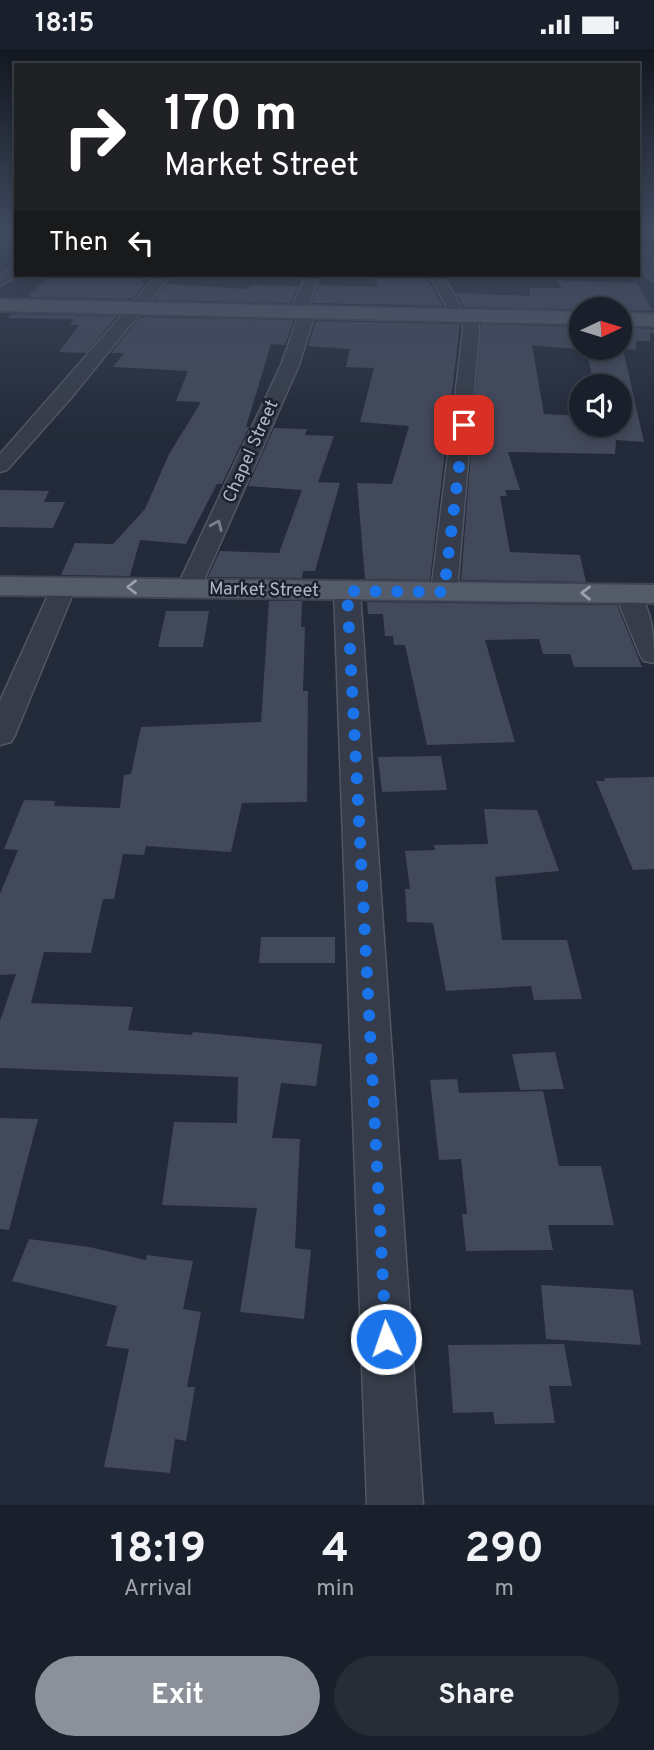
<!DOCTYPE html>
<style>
:root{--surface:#1a202b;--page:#272d37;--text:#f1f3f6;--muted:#9fa3a9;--line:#383e47;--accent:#8c9099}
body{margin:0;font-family:Overpass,sans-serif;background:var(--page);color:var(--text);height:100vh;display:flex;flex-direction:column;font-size:26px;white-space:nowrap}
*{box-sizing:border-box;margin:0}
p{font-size:23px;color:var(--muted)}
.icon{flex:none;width:38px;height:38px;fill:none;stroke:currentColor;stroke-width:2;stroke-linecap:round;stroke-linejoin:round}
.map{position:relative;height:1456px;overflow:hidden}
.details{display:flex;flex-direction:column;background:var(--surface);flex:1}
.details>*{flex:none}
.guide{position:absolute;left:14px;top:14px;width:626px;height:214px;border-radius:0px;box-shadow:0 4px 10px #0003,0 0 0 2px var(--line);background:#202124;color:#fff;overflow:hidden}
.needle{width:46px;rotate:86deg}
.controls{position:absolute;left:569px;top:248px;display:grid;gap:14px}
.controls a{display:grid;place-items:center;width:63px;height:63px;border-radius:50%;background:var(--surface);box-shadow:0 4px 10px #0003,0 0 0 2px var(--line);font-size:35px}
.pin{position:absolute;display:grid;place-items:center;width:60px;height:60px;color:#fff;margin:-30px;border-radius:14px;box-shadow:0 4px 10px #0006}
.me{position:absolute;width:77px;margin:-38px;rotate:357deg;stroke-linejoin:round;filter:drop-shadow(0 0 5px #0008)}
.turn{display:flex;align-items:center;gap:24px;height:147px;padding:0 35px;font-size:32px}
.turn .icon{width:91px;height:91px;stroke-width:2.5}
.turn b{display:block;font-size:49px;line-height:60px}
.then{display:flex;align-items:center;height:66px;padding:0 35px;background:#0003;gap:14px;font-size:26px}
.eta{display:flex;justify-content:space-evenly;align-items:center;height:119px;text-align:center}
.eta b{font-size:42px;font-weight:700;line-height:49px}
.button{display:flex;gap:14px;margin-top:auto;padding:14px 35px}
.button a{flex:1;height:80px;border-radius:42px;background:var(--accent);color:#fff;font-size:28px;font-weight:700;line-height:80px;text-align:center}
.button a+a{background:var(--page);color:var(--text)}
.status{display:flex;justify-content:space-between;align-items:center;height:49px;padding:0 35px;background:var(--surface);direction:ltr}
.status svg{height:19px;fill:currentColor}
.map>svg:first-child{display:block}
.building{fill:#42495a;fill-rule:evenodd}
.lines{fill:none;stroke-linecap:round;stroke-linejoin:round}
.street-casing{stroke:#515764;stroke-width:3}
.primary-casing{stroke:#3f4552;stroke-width:4}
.street{fill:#363c49;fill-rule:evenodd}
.primary{fill:#545b69;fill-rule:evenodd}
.oneway{stroke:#7a808d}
.oneway2{stroke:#9aa0ae}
.route{stroke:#1a73e8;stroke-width:12;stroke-dasharray:0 21.6}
.labels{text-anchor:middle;stroke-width:5;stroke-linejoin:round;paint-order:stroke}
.far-street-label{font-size:18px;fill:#b1b7c5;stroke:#1b212e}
</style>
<div class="status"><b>18:15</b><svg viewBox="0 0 49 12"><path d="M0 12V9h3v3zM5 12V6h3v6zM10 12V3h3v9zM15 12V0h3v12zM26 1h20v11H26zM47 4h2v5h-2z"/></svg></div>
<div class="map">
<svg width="654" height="1456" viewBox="0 0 654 1456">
<rect width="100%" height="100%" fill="#232a39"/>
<path class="building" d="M374,226H425L443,257L312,254L319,236L378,238Z
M97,227H146L140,234H146L132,250L28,248L46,230H95Z
M556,231L637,234L653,262L464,258L456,244L530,247L529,239H562Z
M167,235L248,240L250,236L298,237L291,254L154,251Z
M11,265L117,267L86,304L59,303L79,276H70L74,270L7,269Z
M140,268L294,271L285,296L271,295L246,378H249L222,435H217L186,495L140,491L130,527L61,526L75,494L113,495L145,460L169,405L201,353L176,352L188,322L113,318L124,304H111Z
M316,272L460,275L430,531L365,530L357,434L392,435L409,377L360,373L374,319L346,318L350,300L308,297Z
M481,275L581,278V299H620V278L654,280V284H650V292H636V301L623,300L644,393L616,391L615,405L508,403L520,441H505L507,447H500L510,503L580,506L586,533L461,531ZM532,296L587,301L594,338H620V376H581V367L544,365Z
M274,379L307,380L305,386L334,387L318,433L340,434L315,522H303L302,529L208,528L220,502L279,504L302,441L248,437Z
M0,441L49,442L44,453H65L53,479L0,478Z
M269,552H302L301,578H305L303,642H308L307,753L242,754L231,803L146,797L144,806L123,805L114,850H103L91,904L44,903L31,954L133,958L128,981L192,986L193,983L322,995L316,1037L281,1034L272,1089L300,1090L295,1199L311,1201L304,1270L240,1263L257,1159L162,1156L174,1073L237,1074L238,1028L0,1019V972L16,925L0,926V845L18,801L4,800L24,751L55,752L54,757L120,759L124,726L131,725L141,678L261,673Z
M367,553L617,556L642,618H574L570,605H543L539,590L485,591L515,693L427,696L405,596H394L393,587H385L383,565H368Z
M166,562H209L203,598H158Z
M441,707L447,741L382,743L378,708Z
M654,728V820L633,821L596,732H605L604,729Z
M484,760L537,761L559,822L495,828L502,891H567L582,950L534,951L531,937L446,942L433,874L407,873L405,840H410L405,802L435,801L434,796L488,795Z
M261,888H335V914H259Z
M555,1003L564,1040L520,1041L512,1005Z
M457,1030L459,1044L543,1042L559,1117H601L614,1176H548L553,1201L466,1202L462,1165H467L461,1110L439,1111L430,1031Z
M0,1069L38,1070L9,1181L0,1180Z
M29,1190L89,1198L146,1211L147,1206L193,1212L183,1260L201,1263L187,1338H195L186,1392L175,1390L170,1424L104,1418L129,1300L106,1297L117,1257L12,1232Z
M541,1236L633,1241L641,1296L546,1290Z
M564,1295L572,1337H549L555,1374L495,1375L493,1363L453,1364L448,1296Z"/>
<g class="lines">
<g class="street-casing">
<path id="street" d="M0,187H16V195H0Z
M645,201L650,202L654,211V232L647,228L639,206Z
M16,216L18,226L0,237V226Z
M157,226H171L71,349L7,421L0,423V405Z
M306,226H320L308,258L313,271L299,316L201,538L198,543H180L177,538L281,316L297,271L292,258Z
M429,226H443L464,264L470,262L478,267L479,282L457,543L453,548H435L431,543L463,282L462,270L453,269Z
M64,530L73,532L76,537L15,686L11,693L0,696V652L52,537L55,532Z
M347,534L356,537L360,542L423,1456H367L334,542L338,537Z
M628,537L637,540C653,564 654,586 654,614L644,612L640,606L615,545L619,540Z"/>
</g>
<g class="primary-casing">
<path id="primary" d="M0,250L581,263V275L0,262Z
M620,264L654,265V277L620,276Z
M0,528L654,536V554L0,546Z"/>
</g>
<use href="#street" class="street"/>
<use href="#primary" class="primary"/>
</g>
<defs><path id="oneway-chevron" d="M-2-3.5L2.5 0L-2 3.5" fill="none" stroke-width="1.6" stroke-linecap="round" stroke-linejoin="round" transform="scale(1.75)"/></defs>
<use class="oneway" href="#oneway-chevron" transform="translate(217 476) rotate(-66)"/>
<g class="oneway2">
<use href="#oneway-chevron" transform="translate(132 538) rotate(-180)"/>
<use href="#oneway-chevron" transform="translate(586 544) rotate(-179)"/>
</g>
<linearGradient id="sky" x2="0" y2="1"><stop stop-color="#13171f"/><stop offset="0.47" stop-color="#3f4a5f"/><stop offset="1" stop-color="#3f4a5f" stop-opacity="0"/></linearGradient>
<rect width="654" height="386" fill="url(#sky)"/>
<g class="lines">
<path class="route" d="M386,1290L347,542L444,543L464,376"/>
</g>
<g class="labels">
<g class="far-street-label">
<text transform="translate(250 402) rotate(-66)" y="6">Chapel Street</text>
<text transform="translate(264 540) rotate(1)" y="6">Market Street</text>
</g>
</g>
</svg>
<div class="controls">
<a><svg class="needle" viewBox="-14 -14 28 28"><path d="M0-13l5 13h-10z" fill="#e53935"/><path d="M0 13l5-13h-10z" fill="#9fa3a9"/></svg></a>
<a><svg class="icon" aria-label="sound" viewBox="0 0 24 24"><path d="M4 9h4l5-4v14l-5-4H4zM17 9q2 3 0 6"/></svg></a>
</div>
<div class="pin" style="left:464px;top:376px;background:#d93025"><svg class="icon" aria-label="arrive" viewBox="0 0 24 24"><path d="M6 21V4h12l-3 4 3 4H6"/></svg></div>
<svg class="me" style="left:386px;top:1290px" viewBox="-20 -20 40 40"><circle r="17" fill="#1a73e8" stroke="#fff" stroke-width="3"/><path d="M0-11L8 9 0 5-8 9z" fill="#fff"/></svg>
<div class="guide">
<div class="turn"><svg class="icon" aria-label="right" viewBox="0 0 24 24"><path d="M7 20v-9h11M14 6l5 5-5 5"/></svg><div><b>170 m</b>Market Street</div></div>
<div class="then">Then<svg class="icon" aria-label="left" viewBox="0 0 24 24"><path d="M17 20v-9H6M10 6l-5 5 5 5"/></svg></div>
</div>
</div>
<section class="details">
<div class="eta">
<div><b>18:19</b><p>Arrival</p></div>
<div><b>4</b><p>min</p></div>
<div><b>290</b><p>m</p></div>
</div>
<div class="button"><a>Exit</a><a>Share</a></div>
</section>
